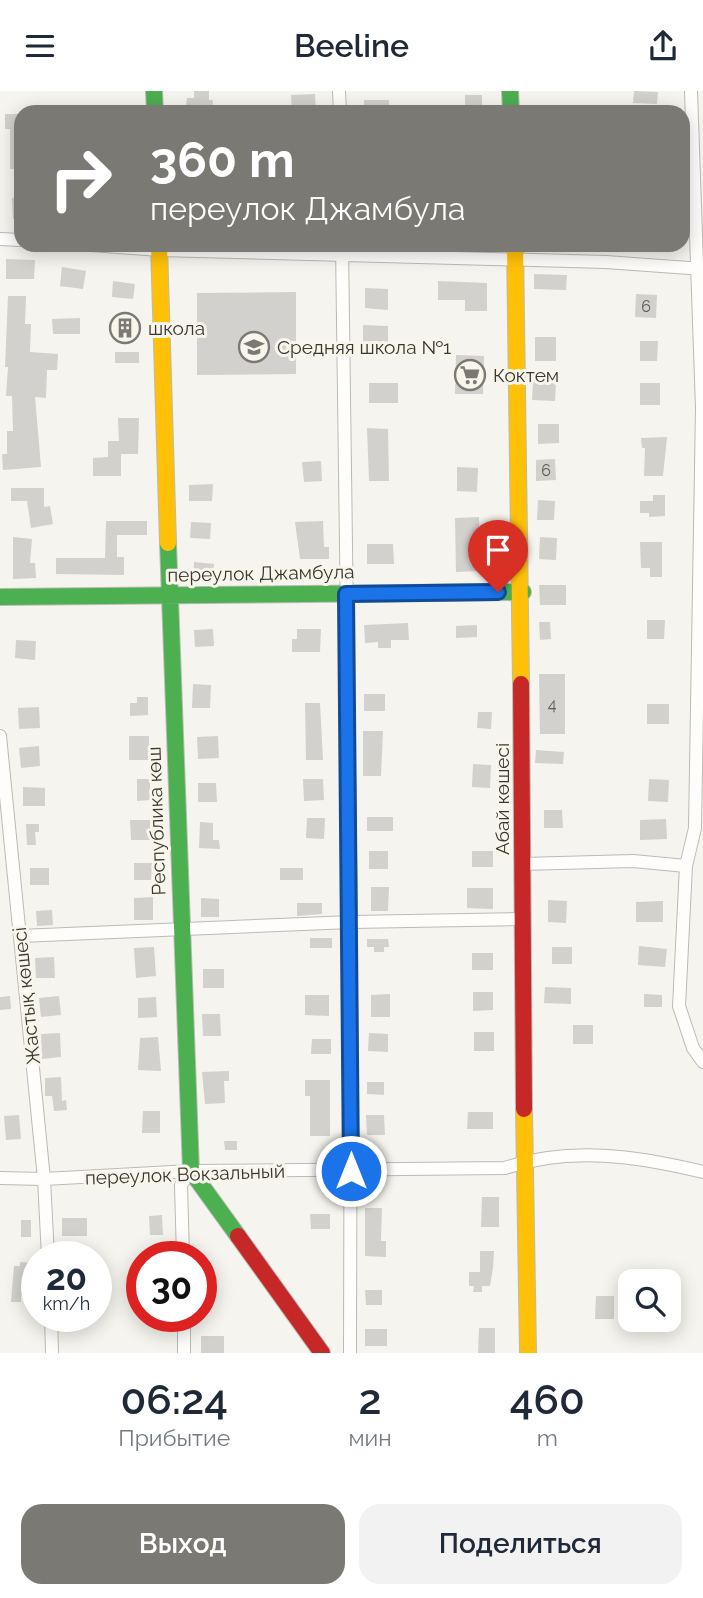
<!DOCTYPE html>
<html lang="ru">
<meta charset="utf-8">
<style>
:root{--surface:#fff;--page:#f2f2f3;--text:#1f2937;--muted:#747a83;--accent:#7a7974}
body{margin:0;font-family:Raleway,sans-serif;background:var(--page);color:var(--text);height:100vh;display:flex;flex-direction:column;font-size:26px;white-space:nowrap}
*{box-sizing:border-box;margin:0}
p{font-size:23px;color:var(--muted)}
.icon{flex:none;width:38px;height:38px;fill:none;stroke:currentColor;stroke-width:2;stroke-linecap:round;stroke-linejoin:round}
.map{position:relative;height:1262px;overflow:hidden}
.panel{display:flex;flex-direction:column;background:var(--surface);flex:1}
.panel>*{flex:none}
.hud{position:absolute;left:14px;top:14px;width:676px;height:147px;border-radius:21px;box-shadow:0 4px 18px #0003;background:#7a7974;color:#fff;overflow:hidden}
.controls{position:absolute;left:618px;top:1178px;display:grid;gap:14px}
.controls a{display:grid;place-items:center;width:63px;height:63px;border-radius:14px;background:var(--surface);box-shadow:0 4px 18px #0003;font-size:35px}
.speed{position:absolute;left:21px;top:1150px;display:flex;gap:14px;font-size:35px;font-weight:700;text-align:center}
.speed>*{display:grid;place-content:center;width:91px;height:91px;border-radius:50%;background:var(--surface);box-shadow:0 4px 18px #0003;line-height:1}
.speed small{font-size:18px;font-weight:400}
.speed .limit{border:10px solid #d22;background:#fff;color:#111}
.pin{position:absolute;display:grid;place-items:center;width:60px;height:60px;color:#fff;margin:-72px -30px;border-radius:50% 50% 50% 0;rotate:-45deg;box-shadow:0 0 7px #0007}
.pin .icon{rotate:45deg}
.me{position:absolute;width:77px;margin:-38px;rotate:0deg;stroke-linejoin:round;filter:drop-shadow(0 0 5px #0008)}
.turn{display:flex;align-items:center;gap:24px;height:147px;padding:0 21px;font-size:32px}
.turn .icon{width:91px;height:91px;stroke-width:2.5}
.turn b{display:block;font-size:49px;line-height:60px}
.eta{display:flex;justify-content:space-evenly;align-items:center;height:119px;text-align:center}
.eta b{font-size:42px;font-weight:600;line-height:49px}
.cta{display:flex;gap:14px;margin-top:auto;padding:14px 21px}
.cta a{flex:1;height:80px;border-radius:21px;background:var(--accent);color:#fff;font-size:28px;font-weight:600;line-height:80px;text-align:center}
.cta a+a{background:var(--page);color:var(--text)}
header{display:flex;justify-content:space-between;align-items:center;height:91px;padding:0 21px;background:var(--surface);font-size:32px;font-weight:600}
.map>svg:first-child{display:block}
.building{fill:#d2d1cd}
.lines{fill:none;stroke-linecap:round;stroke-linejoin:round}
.street-casing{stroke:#bbbbb6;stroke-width:14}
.fast-casing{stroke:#bbbbb6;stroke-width:18}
.slow-casing{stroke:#bbbbb6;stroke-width:18}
.jam-casing{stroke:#bbbbb6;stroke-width:18}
.street{stroke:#fefdfc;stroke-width:12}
.fast{stroke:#4caf50;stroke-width:16}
.slow{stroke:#ffc107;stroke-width:16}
.jam{stroke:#c62828;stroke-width:16}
.route-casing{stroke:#114b97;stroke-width:18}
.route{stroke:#1a73e8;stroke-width:12}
.labels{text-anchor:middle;stroke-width:6;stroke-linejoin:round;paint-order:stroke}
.number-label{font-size:16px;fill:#5e5e5a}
.poi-label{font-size:19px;fill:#383733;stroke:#f8f6eb;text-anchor:start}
.street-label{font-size:19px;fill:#383733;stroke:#f8f6eb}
</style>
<header><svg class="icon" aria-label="menu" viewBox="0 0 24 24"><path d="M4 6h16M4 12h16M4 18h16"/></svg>Beeline<svg class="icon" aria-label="share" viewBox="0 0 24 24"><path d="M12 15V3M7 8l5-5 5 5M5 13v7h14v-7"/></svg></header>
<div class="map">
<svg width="703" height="1262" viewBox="0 0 703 1262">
<rect width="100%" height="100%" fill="#f5f4ee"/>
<path class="building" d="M194,0H209V9H213L212,21H202L203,16L186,15L187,7H194Z
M634,0L658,1L657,13L633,12Z
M315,3L316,21H292L291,4Z
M465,4H482V21H465Z
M364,9H389V21H364Z
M5,23H21V78H10V38H5Z
M21,106V128H13L12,107Z
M6,168L35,169L34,188H6Z
M62,176L86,180L83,198L60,195Z
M534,183L567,184L566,199L534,198Z
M113,190L135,193L133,208L112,206Z
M438,190L487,192V220H465V209H438Z
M365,197L388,198V219L365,217Z
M296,201V283L197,284V202Z
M636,203L657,204L656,227L635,226Z
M8,205H26L25,233H31L30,261L58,263L57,279H47L46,307L35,306L41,376L3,379L2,363H7V340H13L12,305H6L8,276H5Z
M80,227V243H53L52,228Z
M134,231L135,242L116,243V233Z
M363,234L388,235V255L363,254Z
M535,246H556V270H535Z
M640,250H658L657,270H640Z
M115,261H139V272H115Z
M456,264L484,265L483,303H455Z
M533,290H556L555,310L532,309Z
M369,292H398V312H369Z
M640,292H660V314H640Z
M118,327H139L138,363H121V385H93V367L108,366V350H119Z
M538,333H559V352L538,353Z
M367,337L388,338L389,390H369Z
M667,346L663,385H644L645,357H642L641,347Z
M555,368L556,389L536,390V369Z
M321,370L322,390L304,391L302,371Z
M457,376L478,377L477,401L457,400Z
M213,393L212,410H189V394Z
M11,397H44V416L50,415L53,433L31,437L27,410H11Z
M653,404H665V425L649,426V422H640V410H653Z
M538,409L555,410L554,429H537Z
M479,426L480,480L456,481L455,427Z
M106,430H147V444H117V466H124V484L56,483V467H105Z
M323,430L324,456H329V468H300L295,431Z
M191,431L211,432L210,448L190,447Z
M13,446L32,448L30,472H35L36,487L13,488Z
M540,446L557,447L556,469L539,468Z
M640,451H662V486H650V477H641Z
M367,453H393L394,473H367Z
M194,471L214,473L213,491L193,490Z
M539,494H566V514H540Z
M647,529H665L664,548H647Z
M539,531H550L551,548L540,549Z
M408,532L409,549H391V557H378V551L365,552L364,534Z
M477,534V546L456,547V535Z
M213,538L214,555L195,556L194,539Z
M297,538H321L320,561H292V548H297Z
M16,549L36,550L35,569L15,567Z
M539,583H565V643H540Z
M193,593L211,594L210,617H192Z
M364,603H385V620H364Z
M137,606H148V624L130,625V612H137Z
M305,612H320L323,669H306Z
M647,613H669V633H647Z
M39,616L40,637L19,638L18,617Z
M478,621H492L491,638L477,637Z
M363,640H383L381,685H363Z
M129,645H149V669H129Z
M218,645L219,667L198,668L197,646Z
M39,655L40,675L21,677L19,657Z
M536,659L564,661L563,673L535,672Z
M473,673L491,674L490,697L472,696Z
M137,688H150V709L137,710Z
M303,688H323L324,709L304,710Z
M649,688L669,689L668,711L648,710Z
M198,692H216L217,711H198Z
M23,696L45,697V715H23Z
M544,719H562L563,737H544Z
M367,726H393V740H367Z
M307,727H325L324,748L306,747Z
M666,728L667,748L640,749V729Z
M130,729H150L151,749H131Z
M200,731L213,732V749H219L220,758L199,757Z
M26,733H39V741H35L36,754H27Z
M369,760H388V778H369Z
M472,760H493V776H472Z
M134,772H152L151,789H134Z
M30,777H49V794H30Z
M280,777H303V789H280Z
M371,796H389L388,820H371Z
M467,797H493V818L467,817Z
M153,806V829H134V807Z
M201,807L219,808V826H201Z
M548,809L567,810L566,832L548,831Z
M663,810V831H636V811Z
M297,812H322V823L297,825Z
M52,819L53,834L37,835L36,820Z
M310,847H332V857H310Z
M367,848H388L389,856H384V861H374V856H367Z
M639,855L667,858L665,876L638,874Z
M154,856L156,885L136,887L134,857Z
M552,856H572V873H552Z
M472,862H493V879H472Z
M54,866L55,887H36L35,867Z
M203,878H224V897H203Z
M545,896L571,897V913L544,912Z
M473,901H493V919L473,920Z
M390,903V926H371V904Z
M644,903L662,904V916H644Z
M305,904H329V925L305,924Z
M10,905L11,918L0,919V906Z
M59,905L61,924L41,926L39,907Z
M156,906L157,926L138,927V907Z
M202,923H220L221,945H203Z
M573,934H593V953H573Z
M474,941H494V960H474Z
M60,942L61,966L42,968L41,943Z
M369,942L388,943V961L368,960Z
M158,946L161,980L138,979L140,947Z
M312,948H331V963H311Z
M229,980V990H224L225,1012L205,1013L202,981Z
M61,986L62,1010L66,1009L67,1019L54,1020L52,1005H45V987Z
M305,989H330V1045H310V1005H305Z
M367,991H384V1004L367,1003Z
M143,1020H160V1042H142Z
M468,1021H493V1038H467Z
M19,1024L21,1048L6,1049L4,1025Z
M366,1024H384L385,1044H367Z
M224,1050H237V1059H225Z
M482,1106H499V1136H481Z
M365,1117H382L381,1150H386V1166L365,1165Z
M310,1123H330V1138H311Z
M162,1124L163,1144H150L149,1125Z
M62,1127H87V1145H62Z
M21,1129H31V1146H21Z
M480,1160H494L493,1177L490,1195H482V1201H473L474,1195H469V1181H480Z
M20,1171L32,1172L33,1204H21V1211H11L14,1175H20Z
M365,1199H382V1214H366Z
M596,1205H614V1228H595Z
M63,1225H80V1234L63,1235Z
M479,1237H495V1262H478Z
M365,1238H387V1255H365Z
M201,1245H224V1262H201Z"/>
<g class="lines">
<g class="street-casing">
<path id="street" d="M339,0L340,21
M691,0L702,317L695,737L686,775L679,915L693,957L703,971
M0,148L21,149
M91,154L160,159L606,171L703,178
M342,154L351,831L350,1262
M0,645L44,1088L48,1166
M523,773L633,770L686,775
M20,845L351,831L523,828
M0,1087L44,1088L191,1080L505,1077C570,1055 637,1065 703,1081
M183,1166L181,1094L191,1080
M51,1225L52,1262
M184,1225V1262"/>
</g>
<g class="fast-casing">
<path id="fast" d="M154,0L155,21
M510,0L511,21
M168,452L191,1080L238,1145
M0,506L523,501"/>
</g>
<g class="slow-casing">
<path id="slow" d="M159,154L168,452
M515,154L521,593
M524,1018L528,1262"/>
</g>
<g class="jam-casing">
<path id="jam" d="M521,593L524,1018
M238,1145L322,1262"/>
</g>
<use href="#street" class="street"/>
<use href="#fast" class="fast"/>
<use href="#slow" class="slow"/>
<use href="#jam" class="jam"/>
</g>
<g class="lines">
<g class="route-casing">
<path id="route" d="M351,1080L346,503L498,501"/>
</g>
<use href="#route" class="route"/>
</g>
<defs>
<g id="building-ring" transform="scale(1.575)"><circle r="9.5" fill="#f8f6eb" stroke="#7a7974" stroke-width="1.5"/><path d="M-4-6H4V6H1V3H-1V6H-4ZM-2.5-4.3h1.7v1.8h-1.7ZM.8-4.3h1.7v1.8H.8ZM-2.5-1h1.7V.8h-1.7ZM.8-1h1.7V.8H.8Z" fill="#7a7974"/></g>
<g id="school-ring" transform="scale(1.575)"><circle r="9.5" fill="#f8f6eb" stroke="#7a7974" stroke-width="1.5"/><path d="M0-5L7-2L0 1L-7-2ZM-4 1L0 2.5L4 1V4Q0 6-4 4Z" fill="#7a7974"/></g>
<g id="supermarket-ring" transform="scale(1.575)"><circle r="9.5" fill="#f8f6eb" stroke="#7a7974" stroke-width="1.5"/><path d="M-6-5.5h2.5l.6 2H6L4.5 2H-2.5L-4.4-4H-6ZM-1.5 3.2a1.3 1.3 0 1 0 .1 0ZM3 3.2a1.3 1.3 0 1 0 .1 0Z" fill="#7a7974"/></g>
</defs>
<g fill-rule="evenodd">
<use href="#building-ring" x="125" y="237"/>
<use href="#school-ring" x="254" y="256"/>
<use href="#supermarket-ring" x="470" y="284"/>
</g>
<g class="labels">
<g class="number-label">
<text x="646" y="221">6</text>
<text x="546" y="385">6</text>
<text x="552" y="619">4</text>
</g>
<g class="poi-label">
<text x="148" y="244">школа</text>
<text x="277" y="263">Средняя школа №1</text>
<text x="493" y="291">Коктем</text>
</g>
<g class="street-label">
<text transform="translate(261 482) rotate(-1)" y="7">переулок Джамбула</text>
<text transform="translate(502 708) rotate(-90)" y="7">Абай көшесі</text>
<text transform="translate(156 730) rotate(-92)" y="7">Республика көш</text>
<text transform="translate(26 905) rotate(-96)" y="7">Жастық көшесі</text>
<text transform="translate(185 1083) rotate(-2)" y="7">переулок Вокзальный</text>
</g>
</g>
</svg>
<div class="controls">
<a><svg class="icon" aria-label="search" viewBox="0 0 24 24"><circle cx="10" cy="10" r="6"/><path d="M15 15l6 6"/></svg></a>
</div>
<div class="speed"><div>20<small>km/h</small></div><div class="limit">30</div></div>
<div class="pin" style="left:498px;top:501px;background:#d93025"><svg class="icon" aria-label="arrive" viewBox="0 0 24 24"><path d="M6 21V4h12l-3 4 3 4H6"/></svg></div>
<svg class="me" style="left:351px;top:1080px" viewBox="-20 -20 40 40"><circle r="17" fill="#1a73e8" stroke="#fff" stroke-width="3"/><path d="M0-11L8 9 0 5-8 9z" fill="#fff"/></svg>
<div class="hud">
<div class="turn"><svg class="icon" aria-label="right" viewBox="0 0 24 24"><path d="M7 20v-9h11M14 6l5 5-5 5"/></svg><div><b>360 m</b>переулок Джамбула</div></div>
</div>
</div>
<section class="panel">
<div class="eta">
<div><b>06:24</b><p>Прибытие</p></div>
<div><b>2</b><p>мин</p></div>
<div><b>460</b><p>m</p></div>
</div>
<div class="cta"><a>Выход</a><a>Поделиться</a></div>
</section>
